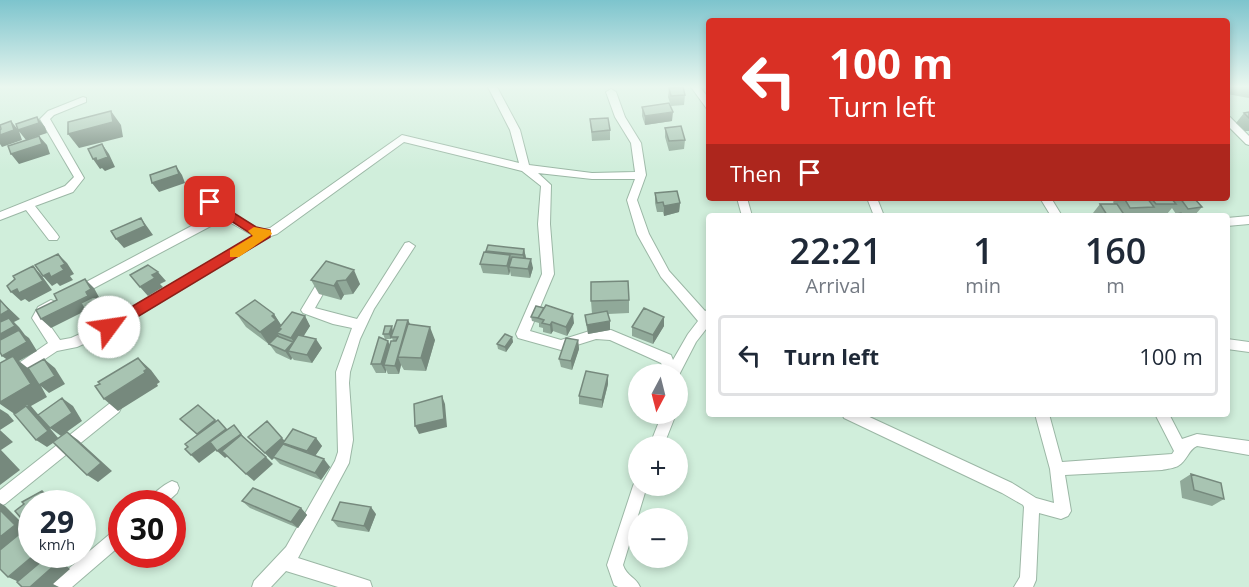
<!DOCTYPE html>
<meta charset="utf-8">
<style>
:root{--surface:#fff;--page:#f6f6f7;--text:#1f2937;--muted:#747a83;--line:#e0e1e3}
body{margin:0;font-family:"Open Sans",sans-serif;background:var(--page);color:var(--text);height:100vh;display:flex;flex-direction:column;font-size:22px;white-space:nowrap}
*{box-sizing:border-box;margin:0}
p{font-size:20px;color:var(--muted)}
.icon{flex:none;width:33px;height:33px;fill:none;stroke:currentColor;stroke-width:2;stroke-linecap:round;stroke-linejoin:round}
.map{position:relative;flex:1;overflow:hidden}
.drawer{position:absolute;left:706px;top:213px;width:524px;height:204px;display:flex;flex-direction:column;background:var(--surface);border-radius:6px;box-shadow:0 3px 9px #0003}
.drawer>*{flex:none}
.hud{position:absolute;left:706px;top:18px;width:524px;height:183px;border-radius:6px;box-shadow:0 3px 9px #0003;background:#d93025;color:#fff;overflow:hidden}
.needle{width:39px;rotate:187deg}
.controls{position:absolute;left:628px;top:364px;display:grid;gap:12px}
.controls a{display:grid;place-items:center;width:60px;height:60px;border-radius:50%;background:var(--surface);box-shadow:0 3px 9px #0003;font-size:30px}
.speed{position:absolute;left:18px;top:490px;display:flex;gap:12px;font-size:30px;font-weight:700;text-align:center}
.speed>*{display:grid;place-content:center;width:78px;height:78px;border-radius:50%;background:var(--surface);box-shadow:0 3px 9px #0003;line-height:1}
.speed small{font-size:15px;font-weight:400}
.speed .limit{border:9px solid #d22;background:#fff;color:#111}
.pin{position:absolute;display:grid;place-items:center;width:51px;height:51px;color:#fff;margin:-26px;border-radius:12px;box-shadow:0 3px 9px #0006}
.me{position:absolute;width:66px;margin:-33px;rotate:59deg;stroke-linejoin:round;filter:drop-shadow(0 0 4px #0008)}
.turn{display:flex;align-items:center;gap:21px;height:126px;padding:0 24px;font-size:27px}
.turn .icon{width:78px;height:78px;stroke-width:2.5}
.turn b{display:block;font-size:42px;line-height:51px}
.then{display:flex;align-items:center;height:57px;padding:0 24px;background:#0003;gap:12px;font-size:22px}
.eta{display:flex;justify-content:space-evenly;align-items:center;height:102px;text-align:center}
.eta b{font-size:36px;font-weight:600;line-height:42px}
ul{padding:0;list-style:none}
li{display:flex;align-items:center;gap:18px;height:81px;margin:0 12px 9px;padding:0 12px;border:3px solid var(--line);border-radius:6px}
li div{flex:1}
li b{display:block;font-size:22px}
li em{font-style:normal}
.map>svg:first-child{display:block}
.lines{fill:none;stroke-linecap:round;stroke-linejoin:round}
.minor-casing{stroke:#9bb7a5;stroke-width:2}
.minor{fill:#fff;fill-rule:evenodd}
.wall{fill:#90a999}
.shaded-wall{fill:#76897d}
.building{fill:#a8c4b2;stroke:#76897d;stroke-width:1.5}
.route{fill:#d93025;stroke:#8d1f18;stroke-width:1.5}
.slow{fill:#f59e0b}
</style>
<div class="map">
<svg width="1249" height="587" viewBox="0 0 1249 587">
<rect width="100%" height="100%" fill="#d0eedb"/>
<g class="lines">
<g class="minor-casing">
<path id="minor" d="M488,87H497L520,130L529,165L592,173L635,172L631,143L615,117L606,92L611,89L616,92L625,117L641,143L646,175L637,200L649,234L669,271L705,311L710,309V324L696,342L680,373L679,379L678,375H667L661,363L610,340L596,339L561,350L518,338L516,334L542,274L538,224L541,186L522,171L404,142L277,234L271,236L113,331L77,347L57,351L0,389V376L48,343L32,318L38,307L51,300L55,302L57,305C54,311 47,311 44,317L60,340L71,338L105,323L254,236L224,219L81,295H73L71,292L73,289L216,213L192,193L191,190L192,187H200L228,211L261,230L270,228L402,135L519,163L510,130ZM538,173L592,179H635L627,200L637,234L661,277L698,321L688,334L673,360L671,355L611,330L596,329L561,340L530,331L554,274L550,224L551,185Z
M691,87H700L710,100V110L707,109Z
M83,97L86,98V102L54,115L50,119L84,178L73,192L35,206L57,234L59,237L57,240H49L26,210L0,220V212L65,186L74,177L40,119L48,111Z
M1227,116L1230,117L1249,136V145L1246,144L1227,125Z
M737,198H747L752,216H742Z
M867,198H877L884,216H874Z
M1040,198H1051L1062,216H1051Z
M1249,216V224L1227,226V218Z
M409,242L415,246L374,309L360,339L350,372L349,383L353,440L349,463L298,558L364,579L370,581L372,587H338L286,571L271,587H252L254,581L286,547L335,461L338,452L336,372L352,328L333,324L303,313L301,310L322,275L326,274L332,278L315,308L357,319L405,243Z
M1227,339L1249,342V352L1227,349Z
M114,402L119,404L121,408L119,412L5,504L0,506V490L109,404Z
M662,414H676L663,447H649Z
M842,414H863L1012,483L1036,498L1054,503L1050,469L1035,414H1049L1062,462L1172,454L1174,451L1155,414H1169L1182,439L1197,434L1249,441V455L1197,446C1188,450 1187,461 1178,466C1174,468 1167,469 1162,470L1065,475L1071,511L1068,516L1061,519L1039,513L1036,580L1033,587H1014L1020,577L1024,507L1023,505L1002,493L844,418Z
M639,479V486H647L623,565C627,577 636,577 640,587H618L614,585L607,565L633,486L635,481Z
M172,481L177,483L179,488L177,493L165,504H147C150,495 163,485 172,481Z
M122,526V544L72,587H52L54,581L117,528Z"/>
</g>
<use href="#minor" class="minor"/>
</g>
<path class="wall" d="M1227,87H1249V98L1227,94Z
M669,88L685,95L684,105L671,106L668,97Z
M642,107L672,121L645,125L642,116Z
M1249,112V131H1245L1236,123L1244,113Z
M590,119L610,130V140L592,141Z
M665,128L685,140L684,149L669,151L665,137Z
M655,193L680,203L679,212L664,216L663,212H657L655,203Z
M1116,198H1194L1202,207L1194,216H1168L1176,214L1172,208L1167,214H1149L1147,216H1095L1093,213L1100,204H1114L1113,202Z
M524,249L526,258L533,268L530,278L511,276L510,271L509,275L483,273L480,264L486,252V251Z
M326,261L360,284L353,294L344,295L341,300L319,294L311,280Z
M629,300V313L608,314L610,330L588,334L586,324L585,315L592,314L591,301Z
M236,313L274,314L281,325L305,316L310,326L303,336L322,348L312,363L294,360L292,358L291,360L276,353L270,345L246,327Z
M531,317L574,323L567,336L553,331L551,334L543,332V328L539,327V323L532,321Z
M408,320L410,324L435,340L426,371L404,370L401,365L399,374H388L386,370V373H376L371,364L393,341L392,338L391,339H385L383,334L393,331Z
M664,326L653,344L632,336V327Z
M512,337L513,342L506,352L498,349L497,344Z
M578,340L579,349L572,370L561,367L559,359Z
M608,384L602,408L579,404V396Z
M248,437L284,440L316,438L322,446L315,456L330,467L321,480L280,464L274,458L272,460Z
M1191,474L1224,499L1212,506L1182,498L1180,481Z
M242,501L301,508L307,515L298,528L250,508Z
M376,514L369,532L338,527L332,520Z"/>
<path class="shaded-wall" d="M111,111L121,125L123,137L79,148L68,134Z
M673,112L672,121L645,125V116Z
M37,117L45,127L47,133L26,140L18,130Z
M11,121L19,131L22,140L2,147L0,144V135Z
M39,136L47,145L50,154L19,164L11,154Z
M102,144L109,154L115,167L105,171L102,168L100,169L93,159Z
M176,166L182,175L185,183L159,192L152,183Z
M680,203L679,212L664,216V206Z
M141,218L153,235L124,248L116,239Z
M524,249L526,258L524,264L523,255Z
M58,254L67,263L74,274L70,276L73,280L60,286L57,283L52,286L43,276L61,266Z
M510,255L512,264L509,267L510,271L509,275L507,266Z
M531,259L533,268L530,278L528,269Z
M33,266L42,276L52,290L29,302L25,299L21,301L11,292Z
M354,270L360,284L353,294L346,280Z
M158,272L166,281L160,284L163,287L148,296L140,287L152,275Z
M85,279L94,288L100,299H98L104,305L111,317L97,325L88,316L97,305L51,328L41,319L86,292Z
M337,281L344,295L341,300L334,286Z
M0,300L20,319L14,322L19,327L25,335L29,338L37,351L19,361L29,369L44,359L55,368L65,384L49,393L41,386L47,397L31,406L59,439L47,447L36,440L16,415L0,404V396L13,364L2,356L0,343Z
M274,314L283,328L281,329L279,328L283,334L277,333L280,337L269,345L260,332Z
M573,314L574,323L567,336L566,327Z
M305,316L310,326L297,347L291,338Z
M664,317V326L653,344V335Z
M408,320L412,329L398,357L401,365L399,374L395,366Z
M610,321V330L588,334L587,325Z
M552,322L553,331L551,334L550,325Z
M392,326L393,331L391,339L389,334Z
M430,327L435,340L426,371L421,358Z
M512,337L513,342L506,352L505,347Z
M316,339L322,348L312,363L307,355Z
M578,340L579,349L572,370L571,361Z
M388,341L392,350L384,365L386,370V373L381,364Z
M293,342L299,351H288L292,358L291,360L285,351Z
M138,358L151,370L160,382L157,384L158,386L118,411L104,399Z
M608,375V384L602,408V400Z
M442,396L445,404L447,427L419,434L415,426Z
M62,398L73,406L82,421L61,436L50,428Z
M0,409L8,414L14,421L0,430Z
M215,420L223,428L206,442L197,434Z
M234,425L248,442L225,458L217,451Z
M226,429L233,437L199,463L191,455Z
M0,430L13,442L1,450L20,470L0,485Z
M67,432L78,440L112,471L98,482L87,475Z
M282,438L288,444L283,443L287,447L273,457L274,458L272,460L265,453Z
M316,438L322,446L313,459L307,451Z
M266,457L273,464L254,481L246,474Z
M324,459L330,467L321,480L315,473Z
M42,491L54,498L59,504H51Z
M0,503L5,506L32,533V542L0,563Z
M371,507L376,514L369,532L364,526Z
M301,508L307,515L298,528L291,522Z
M82,519L90,524L82,532Z
M32,520V527L26,524Z
M34,555H54L70,569L53,584L59,587H30L8,577Z
M149,555H166L158,563L147,557Z"/>
<path class="building" d="M683,87L685,95L671,96L669,88Z
M669,103L673,112L645,116L642,107Z
M111,111L113,122L68,134V122Z
M1249,112V118L1244,113Z
M37,117L39,123L18,130L16,124Z
M608,118L610,130L592,132L590,119Z
M11,121L14,130L0,135V130L1,129L0,125Z
M681,126L685,140L669,141L665,128Z
M39,136L42,144L11,154L8,146Z
M102,144L108,157L97,161L96,158L93,159L88,149Z
M176,166L179,174L152,183L150,175Z
M677,191L680,203L664,206L663,202L657,203L655,193Z
M1124,198H1147L1154,207L1130,208Z
M1151,198H1171L1176,204H1156Z
M1180,198H1194L1202,207L1188,209Z
M1100,204H1117L1125,216L1107,215Z
M1181,213L1184,216H1168Z
M141,218L145,226L116,239L111,231Z
M488,245L524,249L523,255L486,251Z
M484,252L510,255L507,266L480,264Z
M58,254L65,264L61,266L64,270L51,277L49,273L43,276L35,265Z
M512,257L531,259L528,269L509,267Z
M326,261L354,270L346,280L337,281L334,286L311,280Z
M148,265L158,272L152,275L155,278L140,287L130,275Z
M33,266L43,281L19,293L17,289L11,292L7,286L15,279L13,276Z
M85,279L91,289L86,292L88,296L41,319L36,310L57,300L54,294Z
M628,281L629,300L591,301V282Z
M95,296L103,308L88,316L81,303Z
M0,300L9,310L0,315Z
M255,300L274,314L272,316L276,320L260,332L236,313Z
M546,305L573,314L566,327L552,322L550,325L542,323L544,320L538,318Z
M536,306L544,308L538,318H539L531,317Z
M644,308L664,317L653,335L632,327Z
M607,311L610,321L587,325L585,315Z
M292,312L305,316L291,338L277,333L281,329L279,328Z
M9,318L15,326L0,334V322Z
M397,320H408L395,366L384,365L391,341H396L398,337H391Z
M408,324L430,327L421,358L398,357Z
M385,326H392L389,334H383Z
M19,330L27,342L2,356L0,352V340Z
M505,334L512,337L505,347L497,344Z
M298,335L316,339L307,355L288,351Z
M277,336L293,342L285,351L269,344Z
M379,337L388,341L381,364H371Z
M566,338L578,340L571,361L559,359Z
M13,356L31,384L0,402V363Z
M138,358L147,369L144,371L145,373L104,399L95,386L100,384L98,382Z
M44,359L55,376L39,385L28,368Z
M586,371L608,375L602,400L579,396Z
M442,396L444,419L415,426L414,404Z
M62,398L72,413L50,428L38,415Z
M27,404L32,409L26,406L16,413L15,412Z
M198,405L215,420L197,434L180,419Z
M26,406L48,431L36,440L14,414Z
M218,420L226,429L191,455L185,449L188,447L185,444Z
M267,421L282,438L265,453L248,437Z
M234,425L241,434L217,451L210,442Z
M293,429L316,438L307,451L283,443Z
M67,432L101,463L87,475L53,442Z
M241,435L266,457L246,474L222,451Z
M283,444L324,459L315,473L273,457Z
M1191,474L1221,483L1224,499L1194,490Z
M253,488L301,508L291,522L242,501Z
M42,491L52,502L50,500L46,504H32V520L26,524L15,511L24,504L22,502Z
M50,500L56,504H46Z
M340,502L371,507L364,526L332,520Z
M0,510L15,525L0,537Z
M32,524V532L27,530Z
M22,532L32,542V555H34L8,577L0,569V550Z
M49,555L57,563L30,587H22L17,582Z"/>
<linearGradient id="sky" x2="0" y2="1"><stop stop-color="#7dc4cd"/><stop offset="0.51" stop-color="#eaf7ef"/><stop offset="1" stop-color="#eaf7ef" stop-opacity="0"/></linearGradient>
<rect width="1249" height="170" fill="url(#sky)"/>
<path class="route" d="M210,198L256,227L270,230V237L114,331H104V323L253,235L206,205V199Z"/>
<path class="slow" d="M254,227L270,230L272,234L239,257H230V250L253,236L248,231Z"/>
</svg>
<div class="controls">
<a><svg class="needle" viewBox="-14 -14 28 28"><path d="M0-13l5 13h-10z" fill="#e53935"/><path d="M0 13l5-13h-10z" fill="#747a83"/></svg></a>
<a>+</a>
<a>−</a>
</div>
<div class="speed"><div>29<small>km/h</small></div><div class="limit">30</div></div>
<div class="pin" style="left:210px;top:202px;background:#d93025"><svg class="icon" aria-label="arrive" viewBox="0 0 24 24"><path d="M6 21V4h12l-3 4 3 4H6"/></svg></div>
<svg class="me" style="left:109px;top:327px" viewBox="-20 -20 40 40"><circle r="19" fill="#fff"/><path d="M0-13L10 11 0 6-10 11z" fill="#d93025"/></svg>
<div class="hud">
<div class="turn"><svg class="icon" aria-label="left" viewBox="0 0 24 24"><path d="M17 20v-9H6M10 6l-5 5 5 5"/></svg><div><b>100 m</b>Turn left</div></div>
<div class="then">Then<svg class="icon" aria-label="arrive" viewBox="0 0 24 24"><path d="M6 21V4h12l-3 4 3 4H6"/></svg></div>
</div>
<section class="drawer">
<div class="eta">
<div><b>22:21</b><p>Arrival</p></div>
<div><b>1</b><p>min</p></div>
<div><b>160</b><p>m</p></div>
</div>
<ul>
<li><svg class="icon" aria-label="left" viewBox="0 0 24 24"><path d="M17 20v-9H6M10 6l-5 5 5 5"/></svg><div><b>Turn left</b></div><em>100 m</em></li>
</ul>
</section>
</div>
